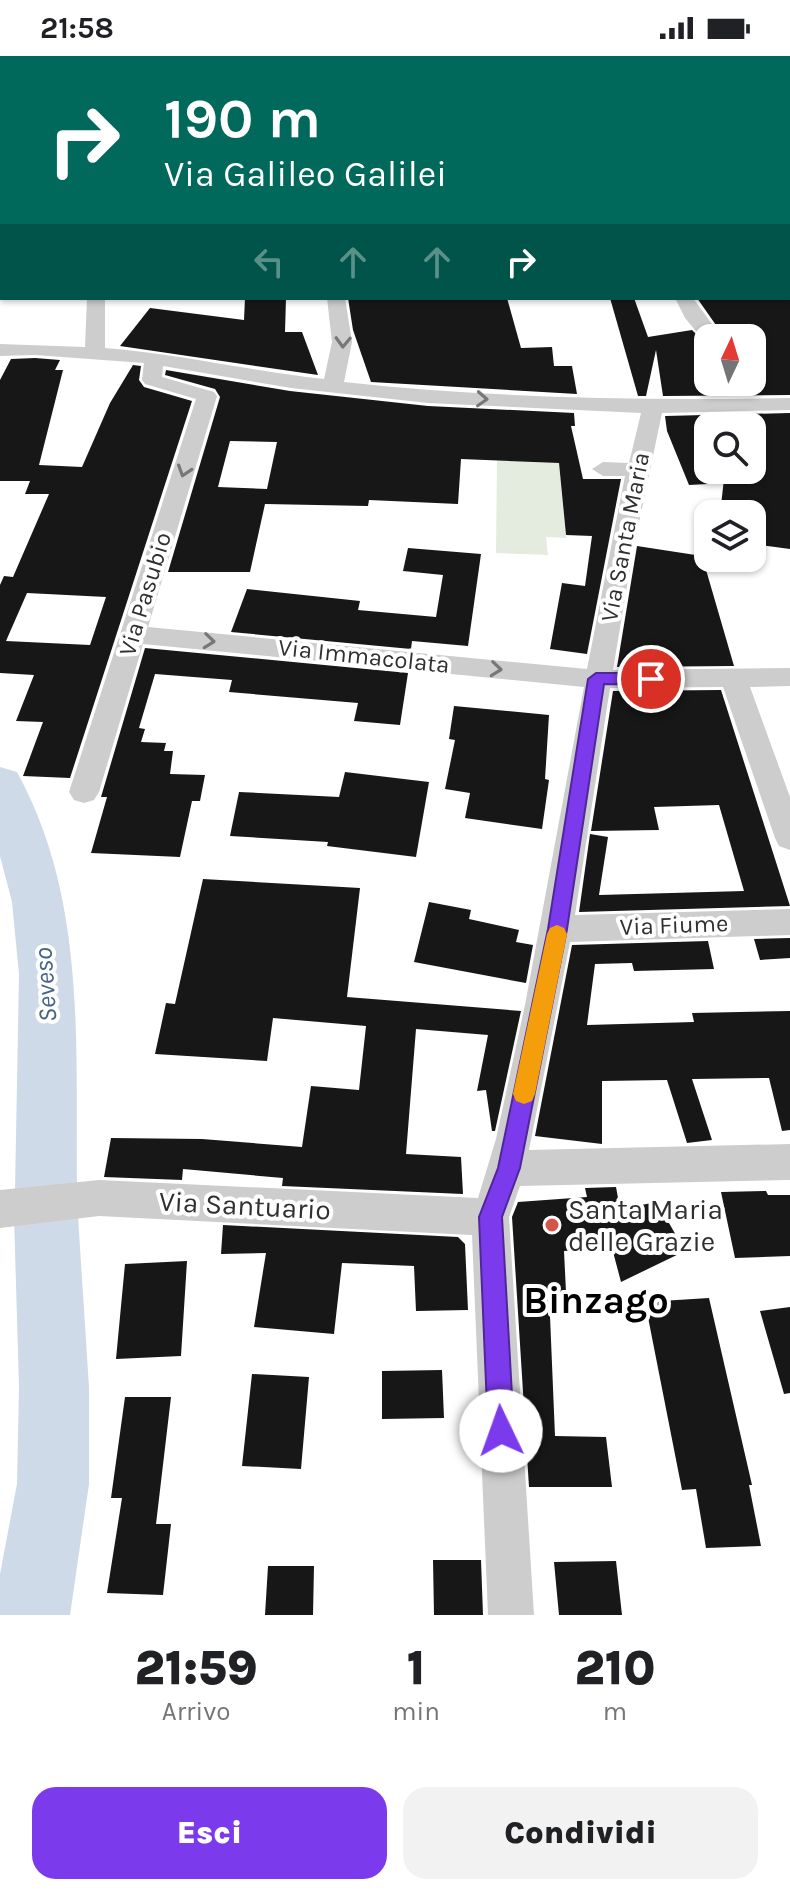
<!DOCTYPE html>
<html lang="it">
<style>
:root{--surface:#fff;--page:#f2f2f2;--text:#202124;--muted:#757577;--accent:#7c3aed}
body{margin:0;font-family:Karla,sans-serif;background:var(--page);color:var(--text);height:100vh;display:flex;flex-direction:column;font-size:30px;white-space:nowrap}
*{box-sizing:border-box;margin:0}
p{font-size:26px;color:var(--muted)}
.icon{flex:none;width:44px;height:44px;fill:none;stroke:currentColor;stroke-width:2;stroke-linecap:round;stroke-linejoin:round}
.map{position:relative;height:1559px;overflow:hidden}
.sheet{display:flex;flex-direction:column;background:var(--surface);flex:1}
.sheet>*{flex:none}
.banner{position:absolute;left:0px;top:0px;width:790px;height:244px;box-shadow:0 2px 6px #0004;background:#00695c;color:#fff;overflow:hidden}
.needle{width:52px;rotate:4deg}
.tools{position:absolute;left:694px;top:268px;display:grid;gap:16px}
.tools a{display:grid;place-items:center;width:72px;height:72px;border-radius:16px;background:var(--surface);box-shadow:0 2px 6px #0004;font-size:40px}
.pin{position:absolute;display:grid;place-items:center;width:68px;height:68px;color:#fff;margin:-34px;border:4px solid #fff;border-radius:50%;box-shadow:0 2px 8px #0007}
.me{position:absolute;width:88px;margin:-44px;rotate:357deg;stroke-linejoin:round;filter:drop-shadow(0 0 6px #0008)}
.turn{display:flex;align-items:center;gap:28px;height:168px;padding:0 32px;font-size:36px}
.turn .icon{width:104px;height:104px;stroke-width:2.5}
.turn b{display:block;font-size:56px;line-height:68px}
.lanes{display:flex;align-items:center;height:76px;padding:0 32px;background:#0003;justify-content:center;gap:40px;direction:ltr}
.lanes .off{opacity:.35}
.eta{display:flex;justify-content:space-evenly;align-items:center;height:136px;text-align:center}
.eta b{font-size:48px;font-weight:800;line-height:56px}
.cta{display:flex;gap:16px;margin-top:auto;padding:16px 32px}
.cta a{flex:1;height:92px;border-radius:24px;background:var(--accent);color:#fff;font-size:32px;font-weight:800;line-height:92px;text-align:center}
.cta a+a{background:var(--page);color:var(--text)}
.status{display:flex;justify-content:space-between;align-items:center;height:56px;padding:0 40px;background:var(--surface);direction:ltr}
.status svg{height:22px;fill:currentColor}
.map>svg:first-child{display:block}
.green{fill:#e4ece0}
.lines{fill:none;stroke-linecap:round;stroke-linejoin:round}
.river{fill:#cfdae9;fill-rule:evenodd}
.building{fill:#171717;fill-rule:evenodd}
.street{fill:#cdcdcd;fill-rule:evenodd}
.oneway{stroke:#777}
.route{fill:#7c3aed;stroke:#51269a;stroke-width:2}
.slow{fill:#f59e0b}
.poi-dot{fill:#d35547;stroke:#fff;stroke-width:3}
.labels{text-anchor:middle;stroke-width:8;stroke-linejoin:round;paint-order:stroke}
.street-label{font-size:24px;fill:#303030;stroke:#fff}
.water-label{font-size:26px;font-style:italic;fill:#46648a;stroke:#fff}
.near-street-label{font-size:28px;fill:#303030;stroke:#fff}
.near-poi-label{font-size:28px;fill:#303030;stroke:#fff;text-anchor:start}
.near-district-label{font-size:38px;font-weight:bold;fill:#000;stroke:#fff}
</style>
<div class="status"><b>21:58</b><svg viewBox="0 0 49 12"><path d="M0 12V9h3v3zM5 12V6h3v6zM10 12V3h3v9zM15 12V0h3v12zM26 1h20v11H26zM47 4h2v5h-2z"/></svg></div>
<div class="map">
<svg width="790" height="1559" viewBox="0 0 790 1559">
<rect width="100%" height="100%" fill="#fff"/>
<path class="green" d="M497,404L559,407L566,482L546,481L548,499L496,497Z"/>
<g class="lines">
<path class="river" d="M46,0H68V2H46Z
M2,157V176L0,177V158Z
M0,711L17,716C88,845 75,993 77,1135L72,1147L78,1160L89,1331V1428L70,1559H0V1518L17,1428L19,1331L14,1160L20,1147L15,1135L19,918L12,846L0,800Z"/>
</g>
<path class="building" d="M245,242H286L285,276H302L318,319L120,290L150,252L244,264Z
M348,242H507L521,292L552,291L554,310H572L577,338L371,326L353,274Z
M610,242H634L648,281L692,274L708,290V326H752V282H725L697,242H790V339L663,340L656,294L646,340H638Z
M35,302L60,304L55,314H63L39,409L82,411L110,347L133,309L141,310L139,324L144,331L192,345L70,722L23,720L43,666L16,665L34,619L0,617V529L4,520L13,521L49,438H25L30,425H0V324L11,303ZM27,537L106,541L90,589L6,585Z
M166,314L290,335L428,350L574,357L575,370H571L583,423H621L587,598L550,593L562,527L585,530L592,480L566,479L559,407L461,403L458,448L369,444L368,450L265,448L250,516H168L220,341L215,333L165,319ZM230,385L277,386L267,433L218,431Z
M790,357V493L752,488V458H720L725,414H752V370H708V428L689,429L667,375L665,360Z
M637,490L702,500L734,610L617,611Z
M408,492L481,498L468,590L412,585L411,593L231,576L247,533L360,545L358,554L436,561L443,519L403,515Z
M145,592L408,617L400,669L354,665L358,647L229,636L232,624L155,618L139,672L145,673L141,686L166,687L164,695H173L170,718L205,719L200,745H192L180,801L91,797L107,741H101Z
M721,634L790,850L579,856L590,778L608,781L599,839L744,835L719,749L654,751L659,774L591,775L613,635Z
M454,650L549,659L545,723L549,724L542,773L465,762L470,737L445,733L455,684L449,683Z
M345,716L429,726L416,801L327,790L328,786L230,780L239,736L339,741Z
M203,823L360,832L347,941L521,955L495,1075H492L486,1034L477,1035L488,979L416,973L406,1098L461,1101L463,1138L282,1130L283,1122L183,1113L182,1124L104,1121L111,1082L202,1083L302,1091L311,1030L359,1034L366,970L273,962L267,1005L155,998L166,947L175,948Z
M429,846L471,854L469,863L519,874L516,886L533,889L526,927L414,906Z
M790,882V902L760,904L754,883Z
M708,885L714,913L634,915L632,907L595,908L587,969L694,966L692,957L790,955V1074L782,1075L769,1022L692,1023L712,1084L687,1087L667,1024L602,1025V1088L535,1080L572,889Z
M616,1131L620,1153L657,1146L685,1195L621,1226L612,1192L564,1195L566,1236H549L555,1380L606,1381L612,1431H529L512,1161L518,1146L587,1141L585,1132Z
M766,1135L768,1139H790V1200L735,1202L721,1136Z
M223,1169L458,1181L465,1188L468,1254L416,1255L414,1210L342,1207L334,1278L254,1271L266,1197L221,1198Z
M187,1205L181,1300L116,1303L125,1208Z
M709,1242L752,1429H749L761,1490L706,1492L696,1433L682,1434L645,1246Z
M790,1251V1337L784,1338L760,1255Z
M442,1314L444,1362L382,1363V1315Z
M252,1318L309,1321L301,1413L242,1410Z
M125,1341H171L156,1468H171L163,1539L107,1537L122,1442H111Z
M433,1504H481L483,1559H434Z
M616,1505L622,1559H559L554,1506Z
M268,1510H314L313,1559H265Z"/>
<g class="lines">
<path class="street" d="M155,0H169V2H155Z
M274,0H288L289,2H275Z
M546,0H560L562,2H548Z
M588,0H647L586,2Z
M678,0H692L693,2H679Z
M788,59H790V67H788Z
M788,129H790V139H788Z
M788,155H790V168H788Z
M87,242H105V292C179,298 250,315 324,323L332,286L327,242H345L352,286L344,326C492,342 641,345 790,342V354L662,357L632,500L613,614L790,612V630L750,631L790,741V794L779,790L775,782L723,631L610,632L575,859L790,853V879L570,886L529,1094L790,1088V1124L520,1130L509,1161L534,1559H488L472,1179L99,1160L0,1172V1134L99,1124L478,1142L496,1083L525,949L584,631L143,588L99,736L94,744L84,747L74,744L69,736L196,343L145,328L142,324L144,307L35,299L0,300V288L85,291ZM163,310L291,332L428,347L641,357L629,407L603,406L592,413L603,420H625L587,613L148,571L217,340L214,336L162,321Z
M675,242H693L722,282H708V287L705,286L685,262Z"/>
</g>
<defs><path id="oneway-chevron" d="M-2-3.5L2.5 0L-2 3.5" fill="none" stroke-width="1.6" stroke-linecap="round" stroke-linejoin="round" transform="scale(2)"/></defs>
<g class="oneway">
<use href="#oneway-chevron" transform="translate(343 286) rotate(92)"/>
<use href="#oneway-chevron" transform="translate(482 343) rotate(3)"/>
<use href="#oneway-chevron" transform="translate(184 415) rotate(108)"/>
<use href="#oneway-chevron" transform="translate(209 585) rotate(6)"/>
<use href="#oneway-chevron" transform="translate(496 613) rotate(6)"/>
</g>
<path class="route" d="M596,617H651L660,623L651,629L604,628L567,873L520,1112L502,1161L514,1375L511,1385L501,1388L492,1385L488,1375L479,1161L498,1112L548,873L588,623Z"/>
<path class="slow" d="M557,869L564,872L567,878L535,1038L532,1045L524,1048L516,1045L513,1038L547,878L550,872Z"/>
<circle class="poi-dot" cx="552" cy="1169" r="8"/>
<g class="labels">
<g class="street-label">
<text transform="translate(625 481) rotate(-79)" y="8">Via Santa Maria</text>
<text transform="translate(145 538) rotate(-73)" y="8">Via Pasubio</text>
<text transform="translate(364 600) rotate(6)" y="8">Via Immacolata</text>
<text transform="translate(674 869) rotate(-2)" y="8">Via Fiume</text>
</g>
<g class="water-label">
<text transform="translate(45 929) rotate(-94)" y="9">Seveso</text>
</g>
<g class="near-street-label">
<text transform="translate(245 1149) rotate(3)" y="10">Via Santuario</text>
</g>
<g class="near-poi-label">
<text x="568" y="1163">Santa Maria<tspan x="568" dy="32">delle Grazie</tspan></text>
</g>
<g class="near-district-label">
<text x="596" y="1257">Binzago</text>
</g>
</g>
</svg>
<div class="tools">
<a><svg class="needle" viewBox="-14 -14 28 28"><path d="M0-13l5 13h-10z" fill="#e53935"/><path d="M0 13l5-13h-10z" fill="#757577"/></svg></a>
<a><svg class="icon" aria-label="search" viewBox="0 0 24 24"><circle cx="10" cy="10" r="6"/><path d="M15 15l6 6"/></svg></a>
<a><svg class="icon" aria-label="layers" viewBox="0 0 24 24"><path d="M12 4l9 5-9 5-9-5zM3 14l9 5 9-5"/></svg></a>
</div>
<div class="pin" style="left:651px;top:623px;background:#d93025"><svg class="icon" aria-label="arrive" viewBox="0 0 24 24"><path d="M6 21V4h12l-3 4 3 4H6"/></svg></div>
<svg class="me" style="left:501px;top:1375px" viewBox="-20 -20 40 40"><circle r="19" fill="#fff"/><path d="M0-13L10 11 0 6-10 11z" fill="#7c3aed"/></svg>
<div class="banner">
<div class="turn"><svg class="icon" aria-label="right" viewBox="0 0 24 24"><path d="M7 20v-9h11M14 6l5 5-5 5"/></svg><div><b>190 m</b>Via Galileo Galilei</div></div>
<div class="lanes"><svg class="icon off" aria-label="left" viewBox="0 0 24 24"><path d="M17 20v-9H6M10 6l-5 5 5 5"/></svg><svg class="icon off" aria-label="ahead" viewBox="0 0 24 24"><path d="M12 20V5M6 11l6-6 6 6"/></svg><svg class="icon off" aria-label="ahead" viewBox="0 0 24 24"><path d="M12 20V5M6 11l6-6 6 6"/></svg><svg class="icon" aria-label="right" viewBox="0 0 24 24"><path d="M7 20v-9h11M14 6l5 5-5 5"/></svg></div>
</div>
</div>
<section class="sheet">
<div class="eta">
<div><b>21:59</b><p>Arrivo</p></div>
<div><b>1</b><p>min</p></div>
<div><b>210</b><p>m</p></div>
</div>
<div class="cta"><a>Esci</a><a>Condividi</a></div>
</section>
